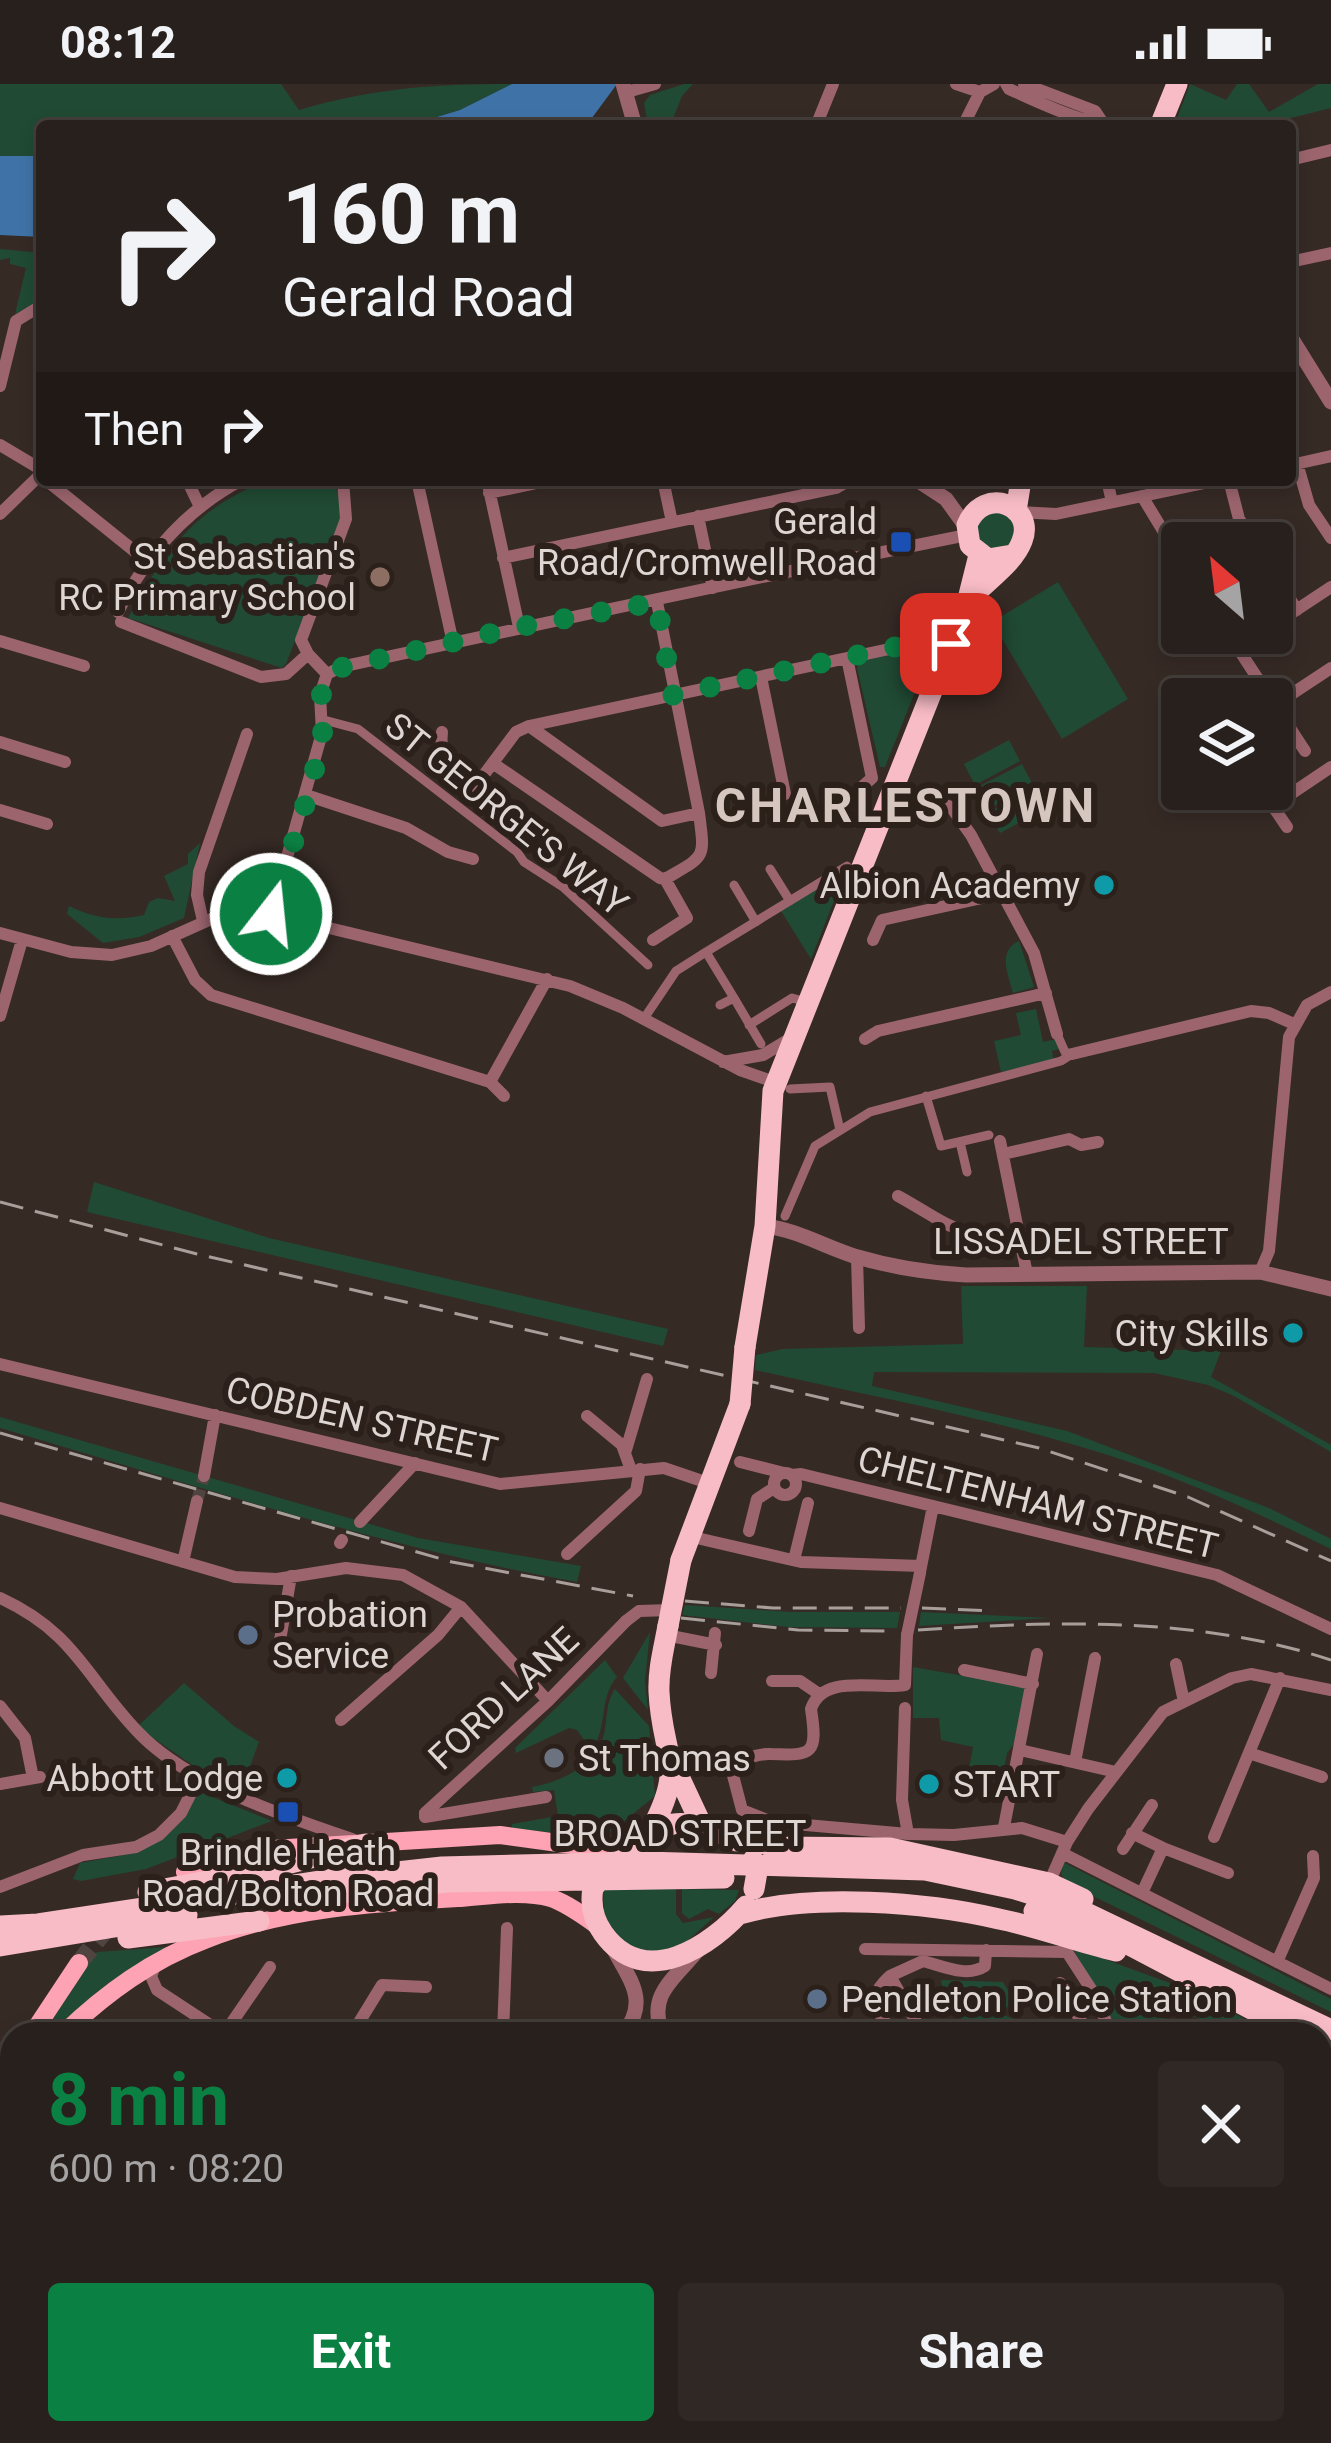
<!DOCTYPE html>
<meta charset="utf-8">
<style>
:root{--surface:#28201c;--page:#302825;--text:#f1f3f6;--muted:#a5a3a3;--line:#443e3b;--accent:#0b8043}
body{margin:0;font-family:Roboto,sans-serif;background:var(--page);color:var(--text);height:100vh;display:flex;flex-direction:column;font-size:45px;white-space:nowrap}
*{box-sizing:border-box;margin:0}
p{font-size:39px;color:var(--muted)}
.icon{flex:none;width:66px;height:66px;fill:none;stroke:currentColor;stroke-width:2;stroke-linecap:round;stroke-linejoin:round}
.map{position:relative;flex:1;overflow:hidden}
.panel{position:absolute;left:0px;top:1938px;width:1332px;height:423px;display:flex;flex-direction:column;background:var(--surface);border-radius:36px 36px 0 0;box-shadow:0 6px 18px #0003,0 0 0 3px var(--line)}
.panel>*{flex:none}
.hud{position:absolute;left:36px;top:36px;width:1260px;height:366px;border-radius:12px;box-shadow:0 6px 18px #0003,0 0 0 3px var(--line);background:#28201c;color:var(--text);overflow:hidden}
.needle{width:78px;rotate:332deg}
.controls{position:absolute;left:1161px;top:438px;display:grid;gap:24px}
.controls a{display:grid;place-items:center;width:132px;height:132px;border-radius:12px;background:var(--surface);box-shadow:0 6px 18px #0003,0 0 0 3px var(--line);font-size:60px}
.pin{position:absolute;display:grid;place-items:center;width:102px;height:102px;color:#fff;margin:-51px;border-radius:24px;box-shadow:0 6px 18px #0006}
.me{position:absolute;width:132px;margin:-66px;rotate:16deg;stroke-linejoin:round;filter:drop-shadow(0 0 9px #0008)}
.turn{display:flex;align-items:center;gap:42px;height:252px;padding:0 48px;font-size:54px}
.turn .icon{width:156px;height:156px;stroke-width:2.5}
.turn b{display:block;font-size:84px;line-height:102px}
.then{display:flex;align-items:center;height:114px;padding:0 48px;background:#0003;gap:24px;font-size:45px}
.round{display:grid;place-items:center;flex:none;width:126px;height:126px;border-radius:12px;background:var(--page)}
.overview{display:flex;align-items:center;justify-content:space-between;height:204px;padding:0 48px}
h1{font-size:72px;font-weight:700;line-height:90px;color:var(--accent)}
.primary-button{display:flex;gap:24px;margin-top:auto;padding:24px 48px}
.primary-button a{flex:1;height:138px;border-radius:12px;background:var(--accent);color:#fff;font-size:48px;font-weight:700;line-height:138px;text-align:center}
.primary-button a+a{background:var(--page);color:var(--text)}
.status{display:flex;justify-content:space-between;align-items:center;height:84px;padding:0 60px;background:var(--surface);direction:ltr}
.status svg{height:33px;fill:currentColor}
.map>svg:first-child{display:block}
.commercial{fill:#422e33}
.green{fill:#204a34}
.water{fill:#3f73a8}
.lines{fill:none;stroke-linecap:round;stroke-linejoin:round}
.minor-tunnel{stroke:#4f443f;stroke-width:12;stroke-dasharray:12 6;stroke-linecap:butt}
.primary-tunnel{stroke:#4f443f;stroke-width:18;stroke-dasharray:18 9;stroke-linecap:butt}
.pedestrian{stroke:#9c656e;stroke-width:9}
.minor{stroke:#9c656e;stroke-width:12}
.tertiary{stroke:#9c656e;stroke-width:15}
.primary{stroke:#fea3b3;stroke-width:18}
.trunk{stroke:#f8bcc6;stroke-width:21}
.rail{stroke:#a89f9b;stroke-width:3;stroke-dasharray:24 12;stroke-linecap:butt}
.minor-bridge{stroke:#9c656e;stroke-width:12}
.trunk-bridge{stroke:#f8bcc6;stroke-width:21}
.route{stroke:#0b8043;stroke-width:21;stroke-dasharray:0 37.8}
.transit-dot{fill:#1a4fb4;stroke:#2c201b;stroke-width:4.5}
.education-dot{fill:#8d6e63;stroke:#2c201b;stroke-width:4.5}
.culture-dot{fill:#0f9aa8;stroke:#2c201b;stroke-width:4.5}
.service-dot{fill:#5c6f8a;stroke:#2c201b;stroke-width:4.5}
.worship-dot{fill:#6b7280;stroke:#2c201b;stroke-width:4.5}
.labels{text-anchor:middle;stroke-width:12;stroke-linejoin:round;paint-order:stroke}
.poi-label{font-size:36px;fill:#ded6d2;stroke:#2c201b;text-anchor:end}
.street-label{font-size:36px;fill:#ded6d2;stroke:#2c201b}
.district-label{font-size:48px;font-weight:bold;letter-spacing:3px;fill:#d6c6c0;stroke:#2c201b}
</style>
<div class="status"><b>08:12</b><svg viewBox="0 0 49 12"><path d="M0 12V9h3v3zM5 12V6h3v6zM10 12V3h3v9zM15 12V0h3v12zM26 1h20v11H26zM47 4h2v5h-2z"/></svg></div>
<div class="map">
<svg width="1331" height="2359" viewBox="0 0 1331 2359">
<rect width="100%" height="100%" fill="#362a25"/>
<path class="commercial" d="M134,2349H756V2359H151Z"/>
<path class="green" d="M0,0H281L299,26C374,4 434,0 512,0L460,26L407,42H42V72H0Z
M684,0H693L682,12L670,42H648L644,19L650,11Z
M1190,0L1226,16L1237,0H1249L1269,28L1318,0H1331V24L1259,42H1174Z
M0,165L42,169V215L15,230L26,184L10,180V174L0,176Z
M268,396H323L343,411L341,438L286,580L282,584L128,534C165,466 193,426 268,396Z
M999,427L1013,436L1016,453L1001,469L976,459L979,434Z
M1058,498L1128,615L1062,655L992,538Z
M919,564L931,568L885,683H880L857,584L861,576Z
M1009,656L1020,677L975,701L964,680Z
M1022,680L1033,701L988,725L976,704Z
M1034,704L1046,725L1000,749L989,728Z
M200,759L184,834L139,853L103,859L67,830L69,822C96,835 115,837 144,831L149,818L158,814L175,817L164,792L188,780V770Z
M841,790L843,794L811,875L781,827Z
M1019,857L1034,903L1013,909C1008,890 997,867 1019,857Z
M1036,925L1043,958L1057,955L1060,965L1052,967L1054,977L1001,988L994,957L1021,951L1016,929Z
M94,1098L269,1154L668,1245L663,1262L87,1128Z
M961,1202H1087L1084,1263L1221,1267L1211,1293L1331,1361V1368L1234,1312L1208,1301L1154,1289L874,1288L872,1302L1067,1347L1269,1424L1331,1455V1465C1268,1434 1204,1404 1138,1381C1014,1338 882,1315 755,1286L756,1271L783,1265L963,1260Z
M0,1333L418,1454L581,1482L577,1498C381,1463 191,1400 0,1344Z
M685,1521L791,1528H900L897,1544L788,1543L682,1531Z
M921,1528L1051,1534L919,1542Z
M650,1548L645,1597L648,1626L623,1594Z
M605,1576L617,1593C598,1614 609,1644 591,1666L577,1646L569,1644L516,1669L515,1664Z
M913,1583L1026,1603L1017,1656L1007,1669L1003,1691L969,1685L973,1663L941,1656L939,1634H913Z
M184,1599L234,1642L259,1658L242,1704L194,1682L137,1643Z
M615,1605L649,1642L655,1712L613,1746L596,1754L512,1744V1740L558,1732L554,1706L533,1708L532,1703C561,1698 597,1681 604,1650C608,1633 605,1620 615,1605Z
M197,1707L272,1737L146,1785L81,1797L73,1795L80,1779L135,1769Z
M1063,1778L1331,1915V1928L1066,1799L1061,1790Z
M603,1802L676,1805V1830L683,1839L714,1833L681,1863L649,1870L623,1858L604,1833Z
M682,1805L739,1806L735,1817L719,1830L708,1825L689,1835L682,1829Z
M167,1863L109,1899L52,1950H43L97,1868Z
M1072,1863L1194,1908L1273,1950H1231L1196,1933L1158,1928L1095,1904Z
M941,1896L1003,1898L1014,1916L1006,1924L998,1922L997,1909L987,1914L989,1919L956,1907L944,1911Z
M1099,1912L1155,1933L1192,1939L1205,1945L1118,1946Z
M960,1915L1022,1938H1032L1039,1950H970L955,1924Z"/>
<path class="water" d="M512,0H617L586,42H407L460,26Z
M0,72H42V153L0,151Z"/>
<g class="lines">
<path class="minor-tunnel" d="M197,1417L204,1392"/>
<path class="primary-tunnel" d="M79,1879L110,1840"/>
<path class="pedestrian" d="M324,636L358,645L517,768L524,778L563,803L648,881
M770,785L790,817
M734,801L756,838
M706,868L847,782
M720,921L734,914L761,960
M643,936L676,887L706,868L734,914
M749,941L792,914L807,918
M790,1005L830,1003L840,1046
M926,1012L941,1062L989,1051
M960,1058L967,1088
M785,1132L815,1062L870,1028L1061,977L1072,970L1065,968L1057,950
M1320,2267H1331"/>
<path class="minor" d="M956,0L980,8
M1006,0L1009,5C1034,16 1060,29 1086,36C1097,39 1105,38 1116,42
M1024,0L1095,27L1101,36
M627,8L655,0
M816,42L833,0
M963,42L980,8L994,0
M1290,76L1331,66
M1290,178L1331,169
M0,302L16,237L42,221
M0,361L42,386
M1297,379L1309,421L1331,454
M1291,381L1331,372
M46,396L148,478
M187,396L199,421
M417,396L453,559
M487,396L519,543
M663,396L672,438
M1107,396L1112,418
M1229,396L1239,435L1254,459
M489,409L551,396
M1142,412L1182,478
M1019,428L1056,430L1219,396
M0,430L42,389
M698,432L713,504
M503,474L836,404L850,396
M1272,487L1297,526
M118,528C146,471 185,426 242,396
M121,538L261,593L286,590L308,570
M1272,542L1331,503
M1228,549L1271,615
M0,557L84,582
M1238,565L1262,549
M847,574L872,694L863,702
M327,590L341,583C550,538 757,493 967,451
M327,590L308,570L301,556L346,435L343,396
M761,593L785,710
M1273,618L1305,667
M1275,621L1331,584
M529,642L662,737L699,729
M442,648C439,678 449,688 474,704L516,648L529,642L927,557L951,559
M0,658L65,678
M494,680L660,794L665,795C706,771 705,776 699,729L657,518
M894,700L951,723L971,751L1034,869L1057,950
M1261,705L1287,743
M306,711L406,744L448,768L473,775
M1273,722L1331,683
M0,726L47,740
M271,830L322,649L320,611L327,590
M203,837L197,811L199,788L247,650
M0,849L71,868L112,871L151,862L218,832L271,830L570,902L623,924L740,986L777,999
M172,852L195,896L211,911L490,998L504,1012
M653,856L687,834L665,795
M873,856L882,836L982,814L1001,805
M0,932L22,856
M865,955L878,947L1046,909
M1072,970L1251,927L1269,929L1294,940
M723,978L763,971L788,956
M490,998L547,895
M1000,1057L1027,1190
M1003,1070L1069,1055L1081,1061L1098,1058
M898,1112C947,1139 963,1159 1022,1151
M857,1173L859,1244
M1260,1188L1269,1167L1289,953L1307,921L1331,908
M0,1280L500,1400L664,1384L711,1400
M587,1332L622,1361L631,1386
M626,1366L647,1295
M740,1378L784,1389
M774 1400a11 11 0 1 1 22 0a11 11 0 1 1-22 0Z
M792,1391L801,1390L1217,1491L1331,1545
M204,1392L215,1331
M0,1424L235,1493L277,1495L346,1484L403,1491L461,1523L548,1617
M360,1438L415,1379
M749,1447L757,1415L774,1404
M688,1452L801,1478L921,1482
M340,1459L342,1456
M567,1470L636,1407L640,1385
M794,1476L808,1419
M183,1478L197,1417
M920,1488L933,1422
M0,1514C76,1549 86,1594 138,1648C187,1700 284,1732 352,1755
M666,1551L716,1561
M907,1551L905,1601C874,1606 823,1589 811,1625C818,1670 813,1672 771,1670C758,1669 743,1676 730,1680L742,1726L772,1738L908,1750L954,1751L1022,1744L1067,1758
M276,1580L291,1492
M1176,1580L1184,1618
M964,1586L1033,1600
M711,1589L715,1549
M772,1597H800L819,1610
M0,1622L25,1654L33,1694
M905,1624L902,1716L908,1750
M341,1636L438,1551L461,1523
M1020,1666L1116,1688
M1249,1669L1322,1693
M1075,1678L1095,1574
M0,1700L40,1693
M546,1713L425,1733V1729L548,1617L626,1537
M1004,1743L1037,1570
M1132,1749L1163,1764L1142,1809
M1214,1753L1280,1594
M1163,1764L1228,1789
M1123,1765L1152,1721
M1062,1769L1331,1905
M1049,1799L1067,1758L1088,1725L1163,1628L1232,1594L1251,1590L1331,1606
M0,1803L83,1771L136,1763L159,1751L181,1729L198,1695
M865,1865L1067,1868L1091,1905L1112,1950
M1277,1878L1314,1794L1313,1772
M156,1880L151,1892L157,1906L224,1950
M890,1892C864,1916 877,1923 892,1950
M1060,1899L1088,1950
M224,1950L270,1883
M352,1950L382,1901L426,1903
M503,1950L507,1844
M923,1950L890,1892L923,1877C943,1882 967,1894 985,1882L986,1866
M1320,2002L1331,2008
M1,2086L12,2073
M0,2202L12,2194
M0,2228L12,2245
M1320,2316V2323
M0,2326L12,2314
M219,2349L223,2359
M1115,2352H1167L1181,2357"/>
<path class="tertiary" d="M623,0L635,42
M1290,252L1331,318
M917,396L946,415L967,444
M765,1142C797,1146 823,1162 854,1172C891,1183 928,1189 966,1191L1260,1188L1331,1205
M612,1862C628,1894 651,1916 623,1950
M663,1950C645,1909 678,1893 700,1863
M126,2349L142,2359
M44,2359L57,2349
M771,2359V2349"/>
<path class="primary" d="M185,1788L244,1768L272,1765L500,1751L595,1764L635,1759
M32,1950L79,1879
M63,1950C106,1909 151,1876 207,1855C286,1824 375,1819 460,1814C489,1812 522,1806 551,1814C568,1820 584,1832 598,1842
M0,1982L12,1972
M0,2004L12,1994"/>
<path class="trunk" d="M1160,42L1177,0
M1016,427L1021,396
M971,514C986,497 1014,479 1022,457C1036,422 984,400 967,441L970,461L988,475L1012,471
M745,1263L765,1142L773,1007L967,519L979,471
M681,1476L740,1320
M674,1682L702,1742
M651,1746C687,1679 662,1674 659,1608C658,1585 664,1564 668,1542
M726,1752L779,1763L890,1764L1049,1799L1083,1815
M616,1775C665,1734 678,1729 737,1757
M593,1804C590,1821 593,1835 603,1849C644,1907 711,1863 746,1822
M148,1808L251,1789L366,1760
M301,1813L448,1798L724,1794
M1034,1827L1118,1855L1299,1950
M740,1830C810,1809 927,1818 999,1835C1039,1843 1077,1858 1116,1867
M0,1842L38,1840L334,1795L442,1783L645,1778L925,1786L1015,1805L1078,1825L1331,1946
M128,1854L259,1837
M0,1862L187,1831
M1320,1975L1331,1987"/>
<path class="rail" d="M0,1118L197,1170L1039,1364L1188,1413L1331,1477
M0,1349L452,1478L633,1512
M685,1517L773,1524H901
M922,1524L994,1527
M681,1534L798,1546L896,1547
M918,1546C1056,1537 1198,1532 1331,1576"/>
<path class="minor-bridge" d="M626,1537L639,1527L671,1526
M907,1551L920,1489"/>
<path class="trunk-bridge" d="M740,1320L745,1263
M668,1542L681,1476
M753,1776L757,1788L754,1805
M593,1804L616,1775"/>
</g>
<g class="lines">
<path class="route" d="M271,830C289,770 312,708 323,646C326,624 312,601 335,585L519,543L657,518L673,611L927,556L951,560"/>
</g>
<g class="transit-dot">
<rect x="889" y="446" width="24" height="24" rx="6"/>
<rect x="276" y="1716" width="24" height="24" rx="6"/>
</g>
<circle class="education-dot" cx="380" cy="493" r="12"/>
<g class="culture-dot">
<circle cx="1104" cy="801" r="12"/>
<circle cx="1293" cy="1249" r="12"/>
<circle cx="287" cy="1694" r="12"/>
<circle cx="929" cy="1700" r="12"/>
</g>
<g class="service-dot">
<circle cx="248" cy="1551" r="12"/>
<circle cx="817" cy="1915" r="12"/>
</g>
<circle class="worship-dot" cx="554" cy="1674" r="12"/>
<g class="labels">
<g class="poi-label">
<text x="877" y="450">Gerald<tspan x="877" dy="41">Road/Cromwell Road</tspan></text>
<text x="356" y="485">St Sebastian's<tspan x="356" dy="41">RC Primary School</tspan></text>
<text x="1080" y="814">Albion Academy</text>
<text x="1269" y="1262">City Skills</text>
<text x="272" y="1543" text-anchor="start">Probation<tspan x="272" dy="41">Service</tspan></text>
<text x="578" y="1687" text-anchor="start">St Thomas</text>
<text x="263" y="1707">Abbott Lodge</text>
<text x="953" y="1713" text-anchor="start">START</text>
<text x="288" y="1781" text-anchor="middle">Brindle Heath<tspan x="288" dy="41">Road/Bolton Road</tspan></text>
<text x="841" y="1928" text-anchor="start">Pendleton Police Station</text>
</g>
<g class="street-label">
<text transform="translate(507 730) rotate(39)" y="13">ST GEORGE'S WAY</text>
<text x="1081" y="1170">LISSADEL STREET</text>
<text transform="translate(362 1335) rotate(13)" y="13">COBDEN STREET</text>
<text transform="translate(1038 1418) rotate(14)" y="13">CHELTENHAM STREET</text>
<text transform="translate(503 1614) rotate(-43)" y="13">FORD LANE</text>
<text x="680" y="1762">BROAD STREET</text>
</g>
<g class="district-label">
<text x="906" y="738">CHARLESTOWN</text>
</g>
</g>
</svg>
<div class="controls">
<a><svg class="needle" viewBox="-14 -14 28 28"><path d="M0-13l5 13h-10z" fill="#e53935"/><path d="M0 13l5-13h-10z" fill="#a5a3a3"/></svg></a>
<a><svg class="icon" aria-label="layers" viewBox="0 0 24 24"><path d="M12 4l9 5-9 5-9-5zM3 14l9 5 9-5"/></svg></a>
</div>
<div class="pin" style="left:951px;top:560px;background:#d93025"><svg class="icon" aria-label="arrive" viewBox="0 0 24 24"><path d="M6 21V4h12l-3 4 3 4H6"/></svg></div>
<svg class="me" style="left:271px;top:830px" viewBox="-20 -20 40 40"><circle r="17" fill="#0b8043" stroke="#fff" stroke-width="3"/><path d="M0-11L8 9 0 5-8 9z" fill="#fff"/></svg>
<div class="hud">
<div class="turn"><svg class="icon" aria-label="right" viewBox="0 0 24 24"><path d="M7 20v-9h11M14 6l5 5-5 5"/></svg><div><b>160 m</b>Gerald Road</div></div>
<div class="then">Then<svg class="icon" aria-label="right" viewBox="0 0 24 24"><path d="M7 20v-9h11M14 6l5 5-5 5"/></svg></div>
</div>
<section class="panel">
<div class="overview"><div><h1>8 min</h1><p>600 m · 08:20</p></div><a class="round"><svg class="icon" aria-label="close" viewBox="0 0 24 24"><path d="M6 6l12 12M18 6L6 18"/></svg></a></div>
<div class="primary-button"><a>Exit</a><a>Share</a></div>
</section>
</div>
